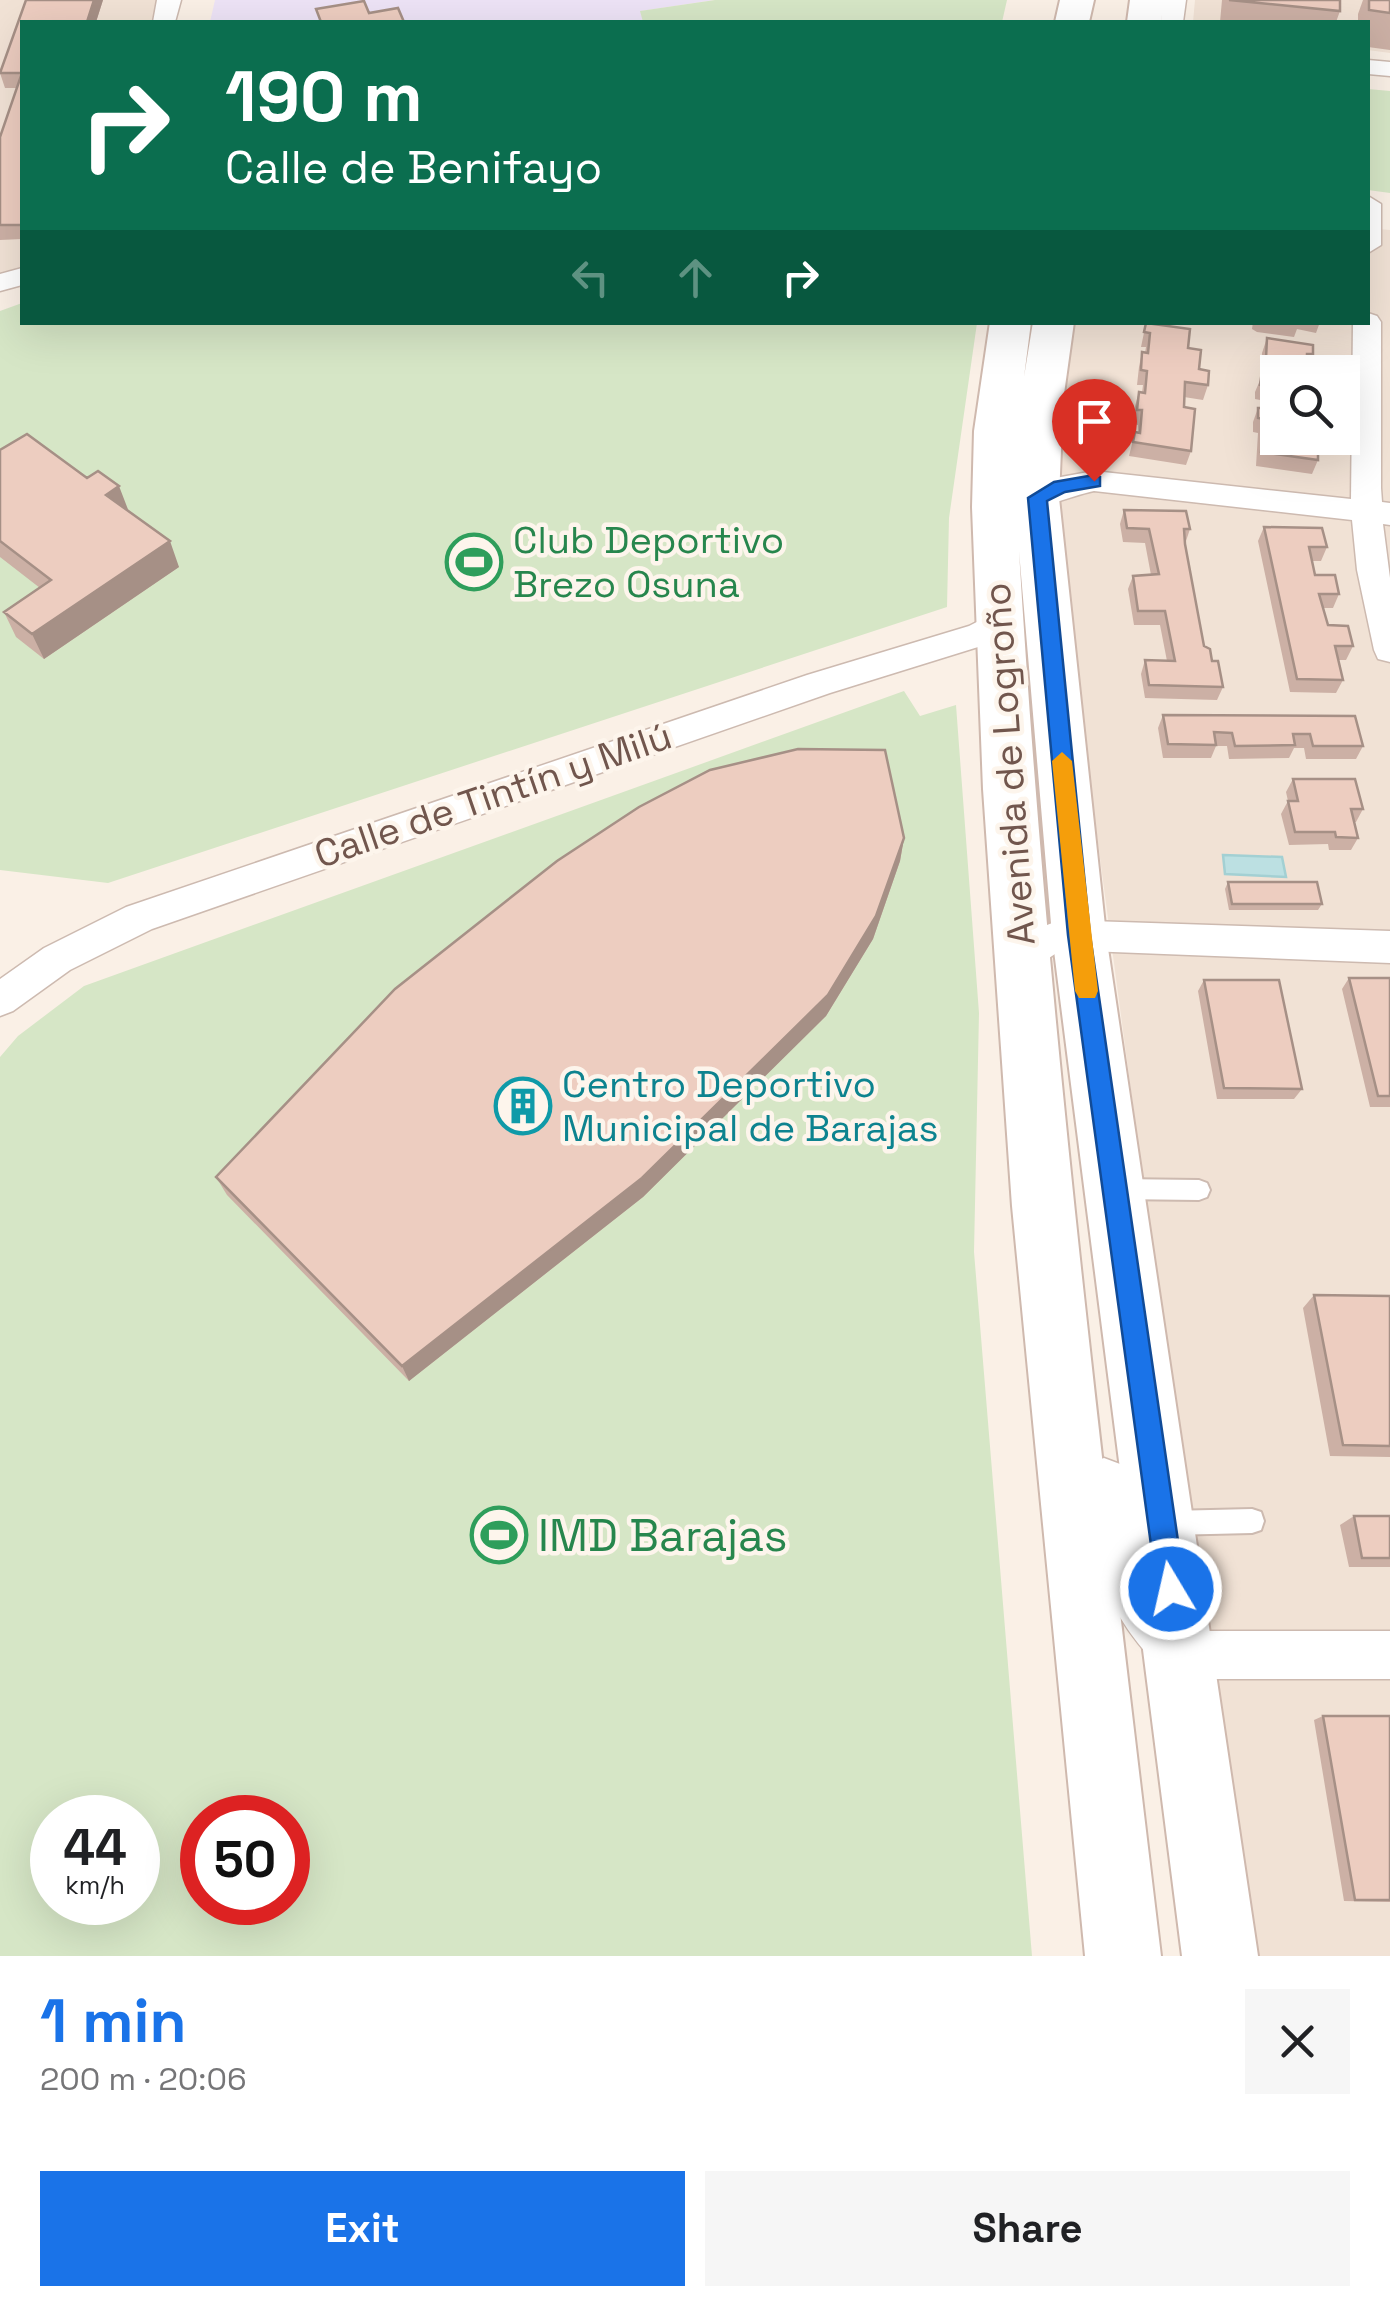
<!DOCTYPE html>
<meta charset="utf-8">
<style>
:root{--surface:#fff;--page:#f6f6f6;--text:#202124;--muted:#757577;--accent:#1a73e8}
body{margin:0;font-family:"Space Grotesk",sans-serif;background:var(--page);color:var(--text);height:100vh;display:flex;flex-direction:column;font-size:38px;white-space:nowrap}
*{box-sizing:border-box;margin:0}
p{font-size:32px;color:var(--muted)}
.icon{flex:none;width:55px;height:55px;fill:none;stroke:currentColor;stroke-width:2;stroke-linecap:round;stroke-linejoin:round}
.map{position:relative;height:1956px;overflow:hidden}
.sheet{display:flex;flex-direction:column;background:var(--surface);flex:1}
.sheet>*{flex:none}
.guide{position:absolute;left:20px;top:20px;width:1350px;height:305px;border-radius:0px;box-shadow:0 10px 40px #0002;background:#0b6e4f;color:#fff;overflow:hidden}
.fabs{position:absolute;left:1260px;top:355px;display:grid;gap:20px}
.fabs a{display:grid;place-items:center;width:100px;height:100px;border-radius:0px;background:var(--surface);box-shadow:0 10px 40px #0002;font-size:50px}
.speed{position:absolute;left:30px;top:1795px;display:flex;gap:20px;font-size:50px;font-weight:700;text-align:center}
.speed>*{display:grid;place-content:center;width:130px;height:130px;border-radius:50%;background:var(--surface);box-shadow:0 10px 40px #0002;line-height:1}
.speed small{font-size:25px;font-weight:400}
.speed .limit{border:15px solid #d22;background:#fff;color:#111}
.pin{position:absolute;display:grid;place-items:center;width:85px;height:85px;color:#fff;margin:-102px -42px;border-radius:50% 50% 50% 0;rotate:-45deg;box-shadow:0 0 10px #0007}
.pin .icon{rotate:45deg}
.me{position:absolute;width:110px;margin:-55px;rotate:351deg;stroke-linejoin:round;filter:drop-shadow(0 0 8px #0008)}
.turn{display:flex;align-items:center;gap:35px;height:210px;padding:0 40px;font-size:45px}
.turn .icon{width:130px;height:130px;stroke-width:2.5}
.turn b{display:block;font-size:70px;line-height:85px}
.lanes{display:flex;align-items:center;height:95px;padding:0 40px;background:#0003;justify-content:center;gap:50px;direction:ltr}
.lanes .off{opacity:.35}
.round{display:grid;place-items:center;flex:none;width:105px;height:105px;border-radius:0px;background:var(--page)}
.head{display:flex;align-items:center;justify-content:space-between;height:170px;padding:0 40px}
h1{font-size:60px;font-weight:800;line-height:75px;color:var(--accent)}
.action{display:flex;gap:20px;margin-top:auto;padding:20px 40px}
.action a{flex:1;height:115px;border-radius:0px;background:var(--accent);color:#fff;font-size:40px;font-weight:800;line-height:115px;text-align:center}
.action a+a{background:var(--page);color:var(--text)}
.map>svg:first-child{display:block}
.residential{fill:#f1e2d5;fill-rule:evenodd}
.education{fill:#ede3f6}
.green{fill:#d6e6c6;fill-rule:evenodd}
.water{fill:#bce0e2;stroke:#a3d0d3;stroke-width:2.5}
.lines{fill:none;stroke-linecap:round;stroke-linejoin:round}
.lane-casing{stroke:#cdbab0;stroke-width:4}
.street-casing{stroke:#cdbab0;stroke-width:3}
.secondary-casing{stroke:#cfb9ae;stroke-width:4}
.lane{fill:#fff;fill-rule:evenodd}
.street{fill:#fff;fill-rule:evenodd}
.secondary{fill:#fff;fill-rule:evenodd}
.wall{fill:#ccb0a5}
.shaded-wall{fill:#a69086}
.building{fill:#edcdc0;stroke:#a69086;stroke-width:2.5}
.route{fill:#1a73e8;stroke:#114b97;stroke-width:2.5}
.slow{fill:#f59e0b}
.labels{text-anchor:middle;stroke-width:9;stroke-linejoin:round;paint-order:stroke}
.leisure-label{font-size:38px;fill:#27864d;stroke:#fdf5ec;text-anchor:start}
.street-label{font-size:38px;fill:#71564d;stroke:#fdf5ec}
.culture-label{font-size:38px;fill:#0d838f;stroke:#fdf5ec;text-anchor:start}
.near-leisure-label{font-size:45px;fill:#27864d;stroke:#fdf5ec;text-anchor:start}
</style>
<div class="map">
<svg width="1390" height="1956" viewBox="0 0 1390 1956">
<rect width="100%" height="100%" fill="#faf0e6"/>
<path class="residential" d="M0,0H169L164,22H22V271L0,277Z
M1195,0H1390V53L1368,50V22H1193Z
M1368,228L1390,230V1956H1252L1194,1563L1048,468L1067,323L1368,322ZM1278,372H1342V438H1278Z"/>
<path class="education" d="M215,0H714L641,11L643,22H210Z"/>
<path class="green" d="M715,0H1007L1002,22H643L640,11Z
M1368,89L1390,91V193L1368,190Z
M22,303V322L977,323L949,518L947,607L108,883L0,870V311Z
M904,691L920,716L956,705L979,1013L974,1252L1032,1956H0V1057L18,1036L84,986ZM52,1818H138V1902H52ZM202,1818H288V1902H202Z"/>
<path class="water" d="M1223,855L1282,857L1286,877L1225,874Z"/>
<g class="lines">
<g class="lane-casing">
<path id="lane" d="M1116,1179L1199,1180L1207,1183L1210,1190L1207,1197L1199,1200L1116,1199L1108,1196L1105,1189L1108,1182Z
M1252,1509L1261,1512L1264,1521L1261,1530L1252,1533L1169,1535L1160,1532L1157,1523L1160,1514L1169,1511Z"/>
</g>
<g class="street-casing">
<path id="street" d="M157,0H181L175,22H153Z
M1162,0H1186L1183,22H1161Z
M1368,60L1390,62V76L1368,74Z
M1368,196L1381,204V245L1368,253Z
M22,268V285L0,291V274Z
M1368,313L1377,316L1381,322V488L1382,502L1390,503V525L1383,524L1390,578V662L1378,659L1374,650L1357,570L1352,520L1094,491C1073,495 1043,510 1026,505L1022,498L1026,491L1050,479L1094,471L1351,499L1353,322H1368Z
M1000,610L1011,614L1016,622L1011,630L991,643L830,693L152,929L70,970L13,1011L0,1016V979L44,948L126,907L807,675L969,626Z
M1060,920L1390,931V963L1062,950C1041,960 1034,980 1009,971L1003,960L1021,935Z
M1104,1458L1120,1464C1128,1485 1130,1506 1134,1527C1141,1571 1159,1601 1191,1631H1390V1679H1181C1122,1654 1064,1523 1088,1464Z"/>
</g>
<g class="secondary-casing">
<path id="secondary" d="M1060,0H1094L1089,22H1055Z
M1130,0H1164L1161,22H1127Z
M990,322H1031L1024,377L1033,322H1074L1063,401L1059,498L1106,935L1258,1956H1182L1052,935L1019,551C1047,1021 1105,1488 1161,1956H1085L1012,1206L983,789L972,507L974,431Z"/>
</g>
<use href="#lane" class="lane"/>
<use href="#street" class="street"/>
<use href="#secondary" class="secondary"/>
</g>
<path class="wall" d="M26,0H103L96,22H22V239L0,240V137L17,88H5L0,73Z
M1222,0H1340V11L1336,22H1220Z
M1363,0H1390V50L1368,47V22H1358V14Z
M1253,322H1320L1316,333L1297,329L1294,337L1257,332L1252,329Z
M1146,323L1188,348L1208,385L1203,400L1184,397V407L1191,451L1186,465L1129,456L1135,432H1138V425L1133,424L1135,406L1139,392L1142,393L1143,385H1137L1139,367L1142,352L1145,353L1146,347H1141Z
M1267,338L1313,354L1307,369L1278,372L1318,460L1312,474L1256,466L1258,433L1253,432V422L1258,408H1260V400L1255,399V392L1261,378L1262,353Z
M0,450L129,512L179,567L44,659L16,637L4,612L40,588L0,557Z
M1124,510L1190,529L1185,544L1204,646L1223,687L1217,700L1145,698L1141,674L1145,660L1167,661L1160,625H1134L1128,589L1133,576L1151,575L1145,543L1123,542L1120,524Z
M1264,527L1327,547L1321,561H1312L1315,575L1339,594L1333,608H1323L1328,625L1353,646L1346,660H1338L1343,680L1336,693L1290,692L1258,541Z
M1163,715L1355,716L1363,746L1356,759H1306L1304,748H1294L1289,758L1229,759L1227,746H1216L1211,758H1163L1158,728Z
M1293,779L1363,809L1356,822H1354L1358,838L1351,850H1329L1328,844L1289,845L1281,814L1288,801L1286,792Z
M904,838L900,861L873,939L826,1016L643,1197L409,1381L227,1195L216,1177Z
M1228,882L1322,904L1318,910H1229L1225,889Z
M1349,978H1390V1107H1370L1342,989Z
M1204,980L1302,1089L1294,1099H1217L1198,991Z
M1314,1295L1390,1296V1457L1330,1456L1303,1308Z
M1354,1516H1390V1567H1349L1340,1525Z
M1323,1716H1390V1902L1344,1901L1314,1720Z"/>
<path class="shaded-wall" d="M94,0H103L96,22H87Z
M119,486L129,512L106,495Z
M170,541L179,567L44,659L32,634Z
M904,838L900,861L873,939L826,1016L643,1197L409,1381L402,1366Z"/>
<path class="building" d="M26,0H94L87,22H22V225H0V137L22,73H0Z
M1229,0H1340V11Z
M1369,0H1390V13L1369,10Z
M364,1L369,13L398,8L404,22H321L316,9Z
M1146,323L1190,329L1188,348L1201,350L1199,369L1209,371L1208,385L1185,382L1184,407L1195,409L1191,451L1133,442L1135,432L1140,433L1142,410H1137L1139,392L1145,393L1147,371L1141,370L1142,352L1148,353L1150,333L1144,332Z
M1267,338L1313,345V354H1307L1306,372H1278V438H1318V460L1261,452L1264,419L1258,418V408H1265L1266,386L1260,385L1261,378L1265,379Z
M27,434L87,478L98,471L119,486L106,495L170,541L32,634L4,612L51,580L0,541V450Z
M1124,510L1186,511L1190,529H1184L1185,544L1204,646L1210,649L1212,661H1218L1223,687L1149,685L1145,660L1175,661L1165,611H1138L1133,576L1159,574L1149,529L1127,528Z
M1264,527L1322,528L1327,547H1309L1315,575H1335L1339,594H1319L1328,625L1348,626L1353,646H1335L1343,680L1297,679Z
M1163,715L1355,716L1363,746H1313L1310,734H1293L1295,745L1235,746L1232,733L1214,732L1216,745L1168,744Z
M798,749L885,750L904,838L876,916L828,995L642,1178L402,1366L216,1177L395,989L557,861L639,807L710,770Z
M1293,779H1355L1363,809H1351L1358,838L1336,837L1335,832H1295L1288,801H1298Z
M1228,882H1317L1322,904H1232Z
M1349,978H1390V1096H1378Z
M1204,980H1279L1302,1089L1224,1088Z
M1314,1295L1390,1296V1446L1343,1445Z
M1354,1516H1390V1558H1362Z
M1323,1716H1390V1900H1355Z"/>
<path class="route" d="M1094,475L1100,477V486L1065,492L1047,501L1090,935L1185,1589L1181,1599L1171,1603L1161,1599L1157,1589L1068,935L1028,498L1054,482Z"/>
<path class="slow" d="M1062,752L1072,761L1098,991L1095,998H1079L1075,991L1052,761Z"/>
<defs>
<g id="stadium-ring" transform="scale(2.875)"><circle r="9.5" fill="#fdf5ec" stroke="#2e9e5b" stroke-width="1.5"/><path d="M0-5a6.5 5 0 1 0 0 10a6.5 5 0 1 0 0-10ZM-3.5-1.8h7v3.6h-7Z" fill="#2e9e5b"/></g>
<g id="building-ring" transform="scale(2.875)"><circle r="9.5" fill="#fdf5ec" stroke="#0f9aa8" stroke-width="1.5"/><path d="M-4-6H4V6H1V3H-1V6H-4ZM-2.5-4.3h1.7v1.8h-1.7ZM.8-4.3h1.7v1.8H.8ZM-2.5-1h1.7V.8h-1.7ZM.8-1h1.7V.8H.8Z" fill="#0f9aa8"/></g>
</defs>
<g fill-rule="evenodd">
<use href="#stadium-ring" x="474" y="562"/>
<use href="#building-ring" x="523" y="1106"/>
<use href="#stadium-ring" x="499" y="1535"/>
</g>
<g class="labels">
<g class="leisure-label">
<text x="513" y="553">Club Deportivo<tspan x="513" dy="44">Brezo Osuna</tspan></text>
</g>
<g class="street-label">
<text transform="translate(1009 764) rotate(-94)" y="13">Avenida de Logroño</text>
<text transform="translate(493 795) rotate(-19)" y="13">Calle de Tintín y Milú</text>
</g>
<g class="culture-label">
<text x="562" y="1097">Centro Deportivo<tspan x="562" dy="44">Municipal de Barajas</tspan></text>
</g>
<g class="near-leisure-label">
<text x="538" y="1551">IMD Barajas</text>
</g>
</g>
</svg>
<div class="fabs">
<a><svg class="icon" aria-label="search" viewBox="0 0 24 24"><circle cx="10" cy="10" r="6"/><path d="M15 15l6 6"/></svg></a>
</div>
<div class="speed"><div>44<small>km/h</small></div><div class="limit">50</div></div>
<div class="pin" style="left:1094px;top:481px;background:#d93025"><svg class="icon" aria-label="arrive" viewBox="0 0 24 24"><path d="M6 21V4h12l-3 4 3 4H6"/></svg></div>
<svg class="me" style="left:1171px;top:1589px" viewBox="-20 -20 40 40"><circle r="17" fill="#1a73e8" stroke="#fff" stroke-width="3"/><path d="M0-11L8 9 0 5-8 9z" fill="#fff"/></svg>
<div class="guide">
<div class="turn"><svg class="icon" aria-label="right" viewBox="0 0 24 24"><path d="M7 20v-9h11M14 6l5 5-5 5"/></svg><div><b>190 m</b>Calle de Benifayo</div></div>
<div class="lanes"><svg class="icon off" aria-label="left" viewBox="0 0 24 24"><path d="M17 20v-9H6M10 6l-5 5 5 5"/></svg><svg class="icon off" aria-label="ahead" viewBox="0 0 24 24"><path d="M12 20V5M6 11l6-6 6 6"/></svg><svg class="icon" aria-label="right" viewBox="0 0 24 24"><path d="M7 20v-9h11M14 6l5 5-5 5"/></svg></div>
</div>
</div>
<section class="sheet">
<div class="head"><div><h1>1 min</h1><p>200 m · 20:06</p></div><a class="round"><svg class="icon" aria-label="close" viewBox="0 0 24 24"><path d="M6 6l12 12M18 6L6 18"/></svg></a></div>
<div class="action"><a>Exit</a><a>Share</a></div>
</section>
